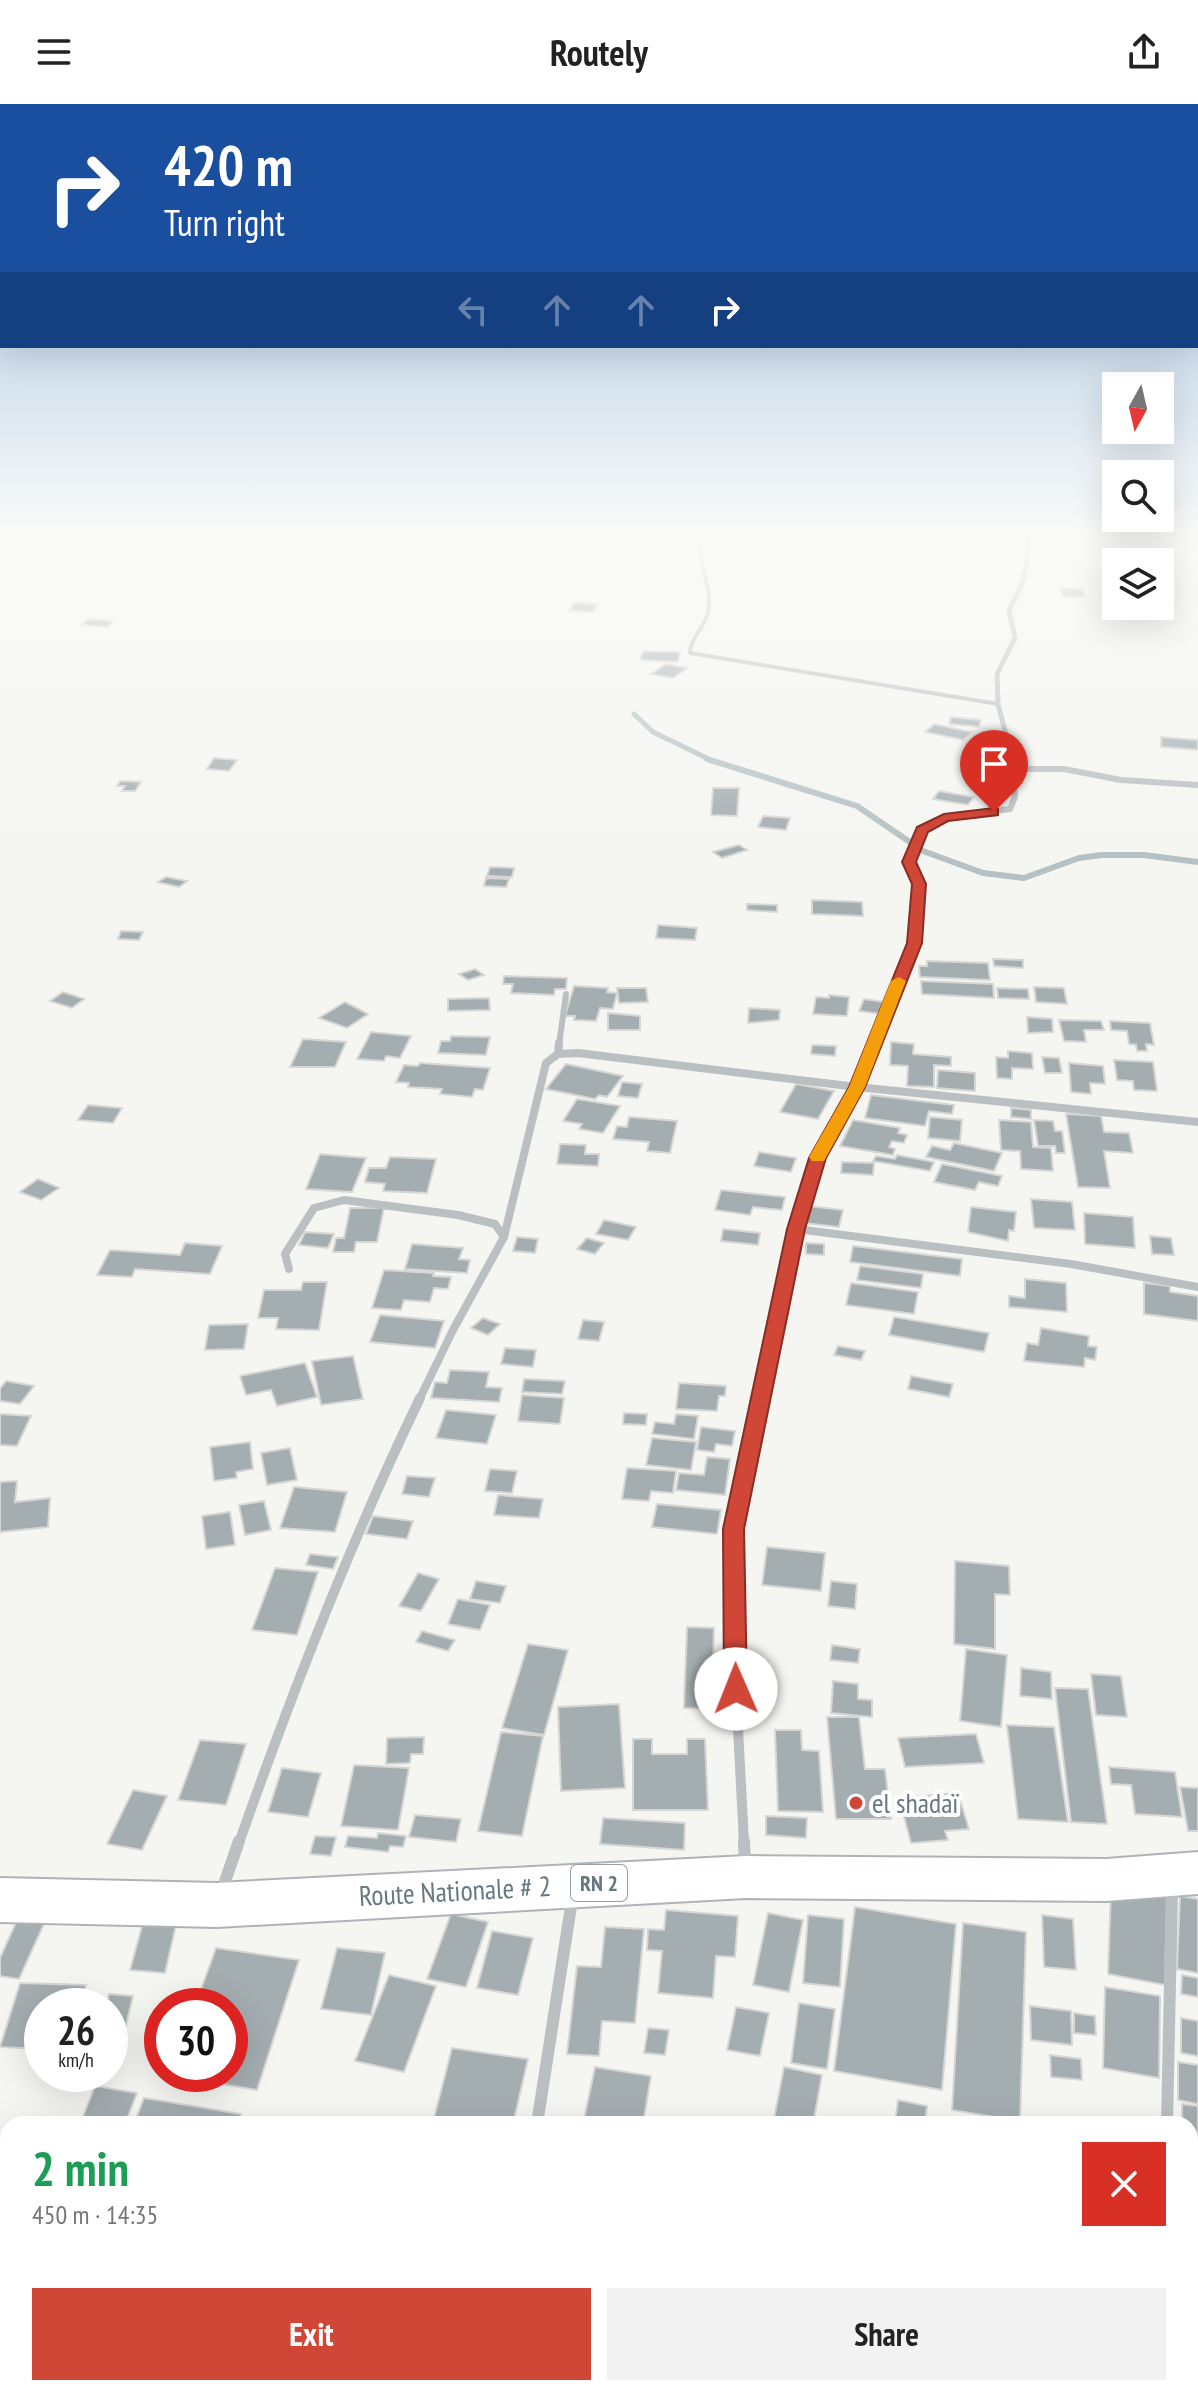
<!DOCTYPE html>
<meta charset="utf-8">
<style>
:root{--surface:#fff;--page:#f2f2f2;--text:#222;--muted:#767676;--accent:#d04637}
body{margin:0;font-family:"PT Sans Narrow",sans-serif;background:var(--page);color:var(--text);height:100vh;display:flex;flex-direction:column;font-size:30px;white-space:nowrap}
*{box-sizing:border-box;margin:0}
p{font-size:26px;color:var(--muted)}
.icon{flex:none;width:44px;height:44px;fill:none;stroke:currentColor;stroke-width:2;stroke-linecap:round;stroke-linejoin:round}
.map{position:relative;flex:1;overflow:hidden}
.drawer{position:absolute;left:0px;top:2012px;width:1198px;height:280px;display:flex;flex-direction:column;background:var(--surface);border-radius:24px 24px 0 0;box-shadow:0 8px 32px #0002}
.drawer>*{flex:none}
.banner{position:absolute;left:0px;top:0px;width:1198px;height:244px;box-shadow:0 8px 32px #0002;background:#1a4fa0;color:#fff;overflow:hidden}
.needle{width:52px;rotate:188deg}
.tools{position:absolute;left:1102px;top:268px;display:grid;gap:16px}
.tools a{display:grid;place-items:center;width:72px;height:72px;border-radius:0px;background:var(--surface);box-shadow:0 8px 32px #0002;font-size:40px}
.speed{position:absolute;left:24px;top:1884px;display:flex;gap:16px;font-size:40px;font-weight:700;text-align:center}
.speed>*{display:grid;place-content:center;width:104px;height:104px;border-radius:50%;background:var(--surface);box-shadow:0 8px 32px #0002;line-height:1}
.speed small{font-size:20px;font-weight:400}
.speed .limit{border:12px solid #d22;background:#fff;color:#111}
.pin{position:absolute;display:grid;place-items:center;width:68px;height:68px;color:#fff;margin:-82px -34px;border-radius:50% 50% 50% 0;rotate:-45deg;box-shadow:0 0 8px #0007}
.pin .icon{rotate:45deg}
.me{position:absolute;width:88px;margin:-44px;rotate:359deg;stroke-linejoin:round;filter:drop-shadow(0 0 6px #0008)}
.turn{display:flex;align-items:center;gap:28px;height:168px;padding:0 32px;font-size:36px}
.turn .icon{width:104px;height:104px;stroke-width:2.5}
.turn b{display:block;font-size:56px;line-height:68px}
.lanes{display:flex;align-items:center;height:76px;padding:0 32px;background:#0003;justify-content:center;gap:40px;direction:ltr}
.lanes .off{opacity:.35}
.round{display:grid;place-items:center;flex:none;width:84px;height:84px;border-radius:0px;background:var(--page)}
.head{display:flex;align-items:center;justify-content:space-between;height:136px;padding:0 32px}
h1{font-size:48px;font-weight:600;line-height:60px;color:#1e9e55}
.action{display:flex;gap:16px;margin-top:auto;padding:16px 32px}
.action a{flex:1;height:92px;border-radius:0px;background:var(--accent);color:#fff;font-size:32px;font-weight:600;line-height:92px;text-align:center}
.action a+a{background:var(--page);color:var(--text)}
header{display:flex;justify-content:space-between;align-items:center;height:104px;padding:0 32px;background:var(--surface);font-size:36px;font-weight:600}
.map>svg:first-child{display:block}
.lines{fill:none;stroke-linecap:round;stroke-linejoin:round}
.stream-far1{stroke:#b5c1c4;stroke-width:5}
.stream{stroke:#b5c1c4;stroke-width:6}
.building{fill:#a4adb0;stroke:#d6d6d5;stroke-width:2}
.primary-casing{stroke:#aeb3b6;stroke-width:4}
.service{stroke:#babfc1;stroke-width:4}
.minor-far4{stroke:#babfc1;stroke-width:5}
.minor-far3{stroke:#babfc1;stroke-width:6}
.minor-far2{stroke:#babfc1;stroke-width:8}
.minor-far1{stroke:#babfc1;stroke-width:10}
.minor{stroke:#babfc1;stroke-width:12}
.primary{fill:#fff;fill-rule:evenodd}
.route{fill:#d04637;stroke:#872e24;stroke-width:2}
.slow{fill:#f59e0b}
.poi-dot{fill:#d04637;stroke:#fff;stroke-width:3}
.labels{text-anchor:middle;stroke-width:8;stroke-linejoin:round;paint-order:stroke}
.shield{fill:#fff;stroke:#95a0a6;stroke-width:2}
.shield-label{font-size:22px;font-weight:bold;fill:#677880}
.near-poi-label{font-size:28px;fill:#677880;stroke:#fff;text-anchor:start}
.near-street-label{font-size:28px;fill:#677880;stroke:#fff}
</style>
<header><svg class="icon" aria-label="menu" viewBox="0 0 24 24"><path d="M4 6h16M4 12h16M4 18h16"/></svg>Routely<svg class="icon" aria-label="share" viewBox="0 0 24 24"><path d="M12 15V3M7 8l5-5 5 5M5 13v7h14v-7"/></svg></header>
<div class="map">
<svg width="1198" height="2292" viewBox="0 0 1198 2292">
<rect width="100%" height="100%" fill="#f5f5f2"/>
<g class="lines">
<path class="stream-far1" d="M634,610L653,628L713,657"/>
<path class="stream" d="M707,655L857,702L923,747L983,769L1024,774L1079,754L1102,751H1144L1198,758"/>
</g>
<path class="building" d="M1060,484L1082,485L1086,493H1063Z
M574,498L598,500L593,508L569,507Z
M88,515L113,517L108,523L82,521Z
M643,547L680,548L678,558L640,556Z
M666,560L687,564L673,574L651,570Z
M951,613L981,616L979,623L949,620Z
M934,620L972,628L963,636L925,628Z
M983,628L1019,636L1010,644L974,635Z
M1161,633L1198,636V646L1161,643Z
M214,654L237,656L229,667L207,665Z
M120,677L141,678L135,687H122L125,682H117Z
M713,684H739L737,712L711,711Z
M939,687L974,693L968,701L933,695Z
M763,712L790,714L786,726L758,723Z
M739,741L747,746L722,754L713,748Z
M490,763L514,764L512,773L487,772Z
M166,773L187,777L179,783L158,778Z
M486,774L509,775L506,783L484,782Z
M812,796L862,798L863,812L812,810Z
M747,800L777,801V808L747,806Z
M658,821L697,824L695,836L656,834Z
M121,827L143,828L139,836L118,835Z
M993,855L1023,856V864L994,862Z
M927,857L988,859L990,876L920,873L919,862H927Z
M475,865L484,871L468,876L459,870Z
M504,872L567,874L566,885H555L554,891L511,889L513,880H503Z
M921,877L993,880L994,894L922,890Z
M574,882L608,884L607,888L617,889L613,905L600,904L596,917L574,916L575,912H565Z
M1034,883L1064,884L1067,900L1036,898Z
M617,884H646L648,898L619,899Z
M997,884L1028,885L1029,895L998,894Z
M63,888L84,895L72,904L50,897Z
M829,891L849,893L847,912L813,910L816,893L829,894Z
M489,894L490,906L448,907V895Z
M864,895L885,898L881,910L859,907Z
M345,898L368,910L347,924L319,914Z
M749,904L780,906L779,916L748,919Z
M608,909L640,912V926H608Z
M1027,913L1052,915L1053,928L1028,929Z
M1059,916L1101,917L1104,926H1084L1086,938L1064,937Z
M1110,917L1150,919L1154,941L1146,940L1147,947H1137L1136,941L1129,940L1127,927L1111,926Z
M371,928L411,932L400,954L386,952L384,957L357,955Z
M451,932L490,933L486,951L438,949L441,937H450Z
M303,935L346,938L335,963H290Z
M891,938L914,940L913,950L951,953V962L934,961V983L907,982L908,962L890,961Z
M812,941L836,942L835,952L811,950Z
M1008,947L1032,949L1033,965L1012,964V975L997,974L996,953L1008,954Z
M1042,953L1059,954L1062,969H1045Z
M1114,956L1153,958L1157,987L1134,986L1133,977L1117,976Z
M420,959L490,964L483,986L475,985L472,993L440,990L442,985L408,983L409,979L396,978L404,961L418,962Z
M1069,959L1103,962L1105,980L1090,979L1091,990L1071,988Z
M566,960L623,972L607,993L599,991L595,995L546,985Z
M938,966L975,969V987L937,984Z
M622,978L642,980L638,994L618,992Z
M796,980L834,987L818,1015L780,1008Z
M871,991L954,1001L952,1010L929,1007L925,1022L865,1014Z
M577,995L620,1002L603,1029L579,1025L582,1020L563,1017Z
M88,1001L122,1004L113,1019L78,1016Z
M1011,1004L1031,1006V1015L1011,1013Z
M1066,1010L1101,1012L1104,1028L1129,1029L1133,1049L1104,1047L1110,1084L1078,1083Z
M629,1013L677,1017L670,1049L647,1047L649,1038L613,1035L617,1022L627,1023Z
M930,1013L962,1016L960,1037L928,1034Z
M853,1016L900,1024L898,1029L907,1031L904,1039L892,1037L889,1043L895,1045L893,1051L840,1042Z
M999,1016L1031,1018L1033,1043L1051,1044L1053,1067L1021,1065L1020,1047L1001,1046Z
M1034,1016L1053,1017L1055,1027H1062L1065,1049H1056L1055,1042H1038Z
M954,1039L1002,1049L994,1067L926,1053L932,1042L950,1046Z
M560,1040L586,1041L585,1050H599L598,1062L557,1060Z
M759,1048L796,1054L791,1068L754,1062Z
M320,1050L366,1054L352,1088L306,1085Z
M897,1051L934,1058L930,1067L873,1057L876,1052L895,1055Z
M390,1053L436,1055L427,1089L383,1087L385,1080L365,1078L369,1064H386Z
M842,1058L874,1059L873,1071L841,1069Z
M942,1060L1002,1072L998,1082L979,1078L975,1086L934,1078Z
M38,1075L59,1084L41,1096L20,1088Z
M721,1086L785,1093L782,1106L753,1103L750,1111L715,1106Z
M1031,1095L1072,1098L1075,1126L1034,1124Z
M808,1102L843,1106L839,1123L804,1119Z
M971,1103L1016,1108L1014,1127L1009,1126L1008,1137L968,1128Z
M350,1104H384L377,1138H356L354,1148H333L336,1134H344Z
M1084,1109L1133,1113L1135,1144L1085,1140Z
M604,1116L636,1123L628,1136L596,1130Z
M723,1125L760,1129L758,1141L721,1137Z
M305,1128L334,1130L328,1144L299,1141Z
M1150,1132L1171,1134L1174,1151L1152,1150Z
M517,1133L538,1135L535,1149L513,1147Z
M587,1134L604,1139L595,1150L577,1145Z
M185,1139L222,1142L210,1170L135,1165L132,1173L97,1171L110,1146L180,1151Z
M806,1139L824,1140V1151L806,1150Z
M412,1140L463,1144L459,1155L470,1156L467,1169L405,1165Z
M853,1142L962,1155L960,1172L850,1158Z
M860,1162L923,1170L921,1184L857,1176Z
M384,1166L434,1169L433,1172L451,1173L448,1185L434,1184L430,1198L404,1196L401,1206L372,1204Z
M1025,1175L1066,1179L1067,1208L1009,1203V1192L1025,1194Z
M303,1178H327L319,1226L276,1225L278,1214H258L264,1186H301Z
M851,1179L918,1188L914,1210L846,1201Z
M1144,1179L1170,1182V1188L1198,1192V1217L1144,1210Z
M380,1211L444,1217L435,1244L370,1238Z
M894,1213L989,1229L984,1248L889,1231Z
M483,1214L500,1220L488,1231L471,1224Z
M583,1216L604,1218L599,1237L578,1235Z
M248,1220L244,1245L205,1246L209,1221Z
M1041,1224L1089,1232L1088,1242L1097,1243L1095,1256L1085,1254L1084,1263L1024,1257L1027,1239L1038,1241Z
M838,1242L865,1247L861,1256L834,1251Z
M505,1244L536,1246L533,1263L501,1260Z
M353,1252L363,1295L321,1301L312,1257Z
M305,1259L317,1293L277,1302L271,1286L246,1291L240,1272Z
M450,1266L489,1268L486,1283L502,1284L499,1298L431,1294L435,1278L447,1279Z
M911,1272L953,1280L949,1293L908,1285Z
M524,1275L565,1277L562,1290L522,1288Z
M6,1277L34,1282L20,1300L0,1297V1285Z
M679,1279L726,1282L725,1292H719L717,1307L676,1305Z
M522,1291L564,1294L560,1320L518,1317Z
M446,1306L496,1311L487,1340L436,1334Z
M624,1309L647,1310L646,1321L623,1320Z
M0,1310L31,1312L17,1342L0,1341Z
M676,1310L698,1312L694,1335L652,1330L655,1318L674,1320Z
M701,1323L735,1327L732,1342L716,1340L714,1348L697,1346Z
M652,1334L696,1338L691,1366L646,1361Z
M250,1338L253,1365L236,1368L237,1374L214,1377L210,1343Z
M290,1344L297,1376L267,1381L261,1349Z
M707,1353L730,1355L725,1391L676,1386L679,1369L704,1371Z
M627,1364L676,1367L673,1389L651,1387L649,1397L622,1395Z
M490,1365L517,1367L512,1389L485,1387Z
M407,1372L435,1374L429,1393L402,1390Z
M17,1377L15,1398L50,1394L48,1423L0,1428V1378Z
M294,1383L347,1388L335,1428L280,1424Z
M498,1391L543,1395L539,1414L494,1411Z
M264,1397L271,1426L245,1431L239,1401Z
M657,1400L721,1406L717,1430L652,1423Z
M230,1408L235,1441L206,1445L202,1412Z
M373,1412L413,1417L407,1435L366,1430Z
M767,1443L825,1449L821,1487L762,1481Z
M310,1450L338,1453L333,1465L306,1461Z
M955,1457L1009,1462L1010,1491L995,1490V1545L954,1540Z
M275,1464L318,1468L297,1531L252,1526Z
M418,1469L439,1475L421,1507L399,1502Z
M476,1477L506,1482L500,1499L470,1495Z
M831,1477L857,1480L855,1505L828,1502Z
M458,1495L490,1501L480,1526L448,1520Z
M687,1523L714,1524L712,1605L684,1604Z
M422,1527L455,1536L448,1547L416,1538Z
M528,1540L568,1546L544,1631L502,1624Z
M832,1541L860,1545L858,1559L830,1556Z
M966,1545L1007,1551L1001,1623L960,1617Z
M1021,1564L1051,1568L1052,1595L1020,1592Z
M1091,1570L1121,1572L1127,1613L1096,1611Z
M833,1577L858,1580V1595L872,1596V1613L831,1609Z
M1055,1584L1088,1585L1107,1720L1071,1718Z
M619,1600L625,1684L561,1687L558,1603Z
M827,1613H859L865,1665H885L891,1715H836Z
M1007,1621L1054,1623L1068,1718L1018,1715Z
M775,1626H801L802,1646L819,1647L823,1708L778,1707Z
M501,1628L543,1632L522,1732L478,1727Z
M976,1630L984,1659L905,1663L898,1634Z
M424,1633L423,1650H411L410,1659L386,1660L387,1634Z
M633,1635H652V1650H687V1635H705L708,1706H633Z
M200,1636L246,1640L226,1701L178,1696Z
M354,1661L409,1664L398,1726L341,1722Z
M1109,1663L1175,1668L1182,1713L1135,1710L1131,1681L1111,1680Z
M282,1664L321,1669L308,1713L268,1708Z
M1180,1683L1198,1684V1727H1188Z
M133,1686L167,1692L142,1746L107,1740Z
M958,1689L969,1725L945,1727L948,1736L911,1739L899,1694Z
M415,1711L461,1715L456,1738L409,1733Z
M766,1712L807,1714L806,1734L766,1731Z
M603,1714L685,1719L684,1746L600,1740Z
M378,1729L406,1732L403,1743L390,1742L388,1748L345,1743L348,1732L377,1734Z
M315,1732L336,1733L331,1752L310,1750Z
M1111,1783L1167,1793L1165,1881L1108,1870Z
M1180,1792L1198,1795V1869L1177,1865Z
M855,1803L956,1820L942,1986L834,1967Z
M666,1806L738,1812L735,1853L716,1852L713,1894L658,1889L662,1847L647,1846L648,1825L664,1826Z
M768,1809L803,1816L789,1888L753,1881Z
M451,1810L488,1818L466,1883L427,1875Z
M808,1811L844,1815L840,1883L803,1879Z
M1042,1811L1073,1815L1076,1866L1044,1863Z
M144,1815L177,1817L165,1869L130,1866Z
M17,1816L44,1820L19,1875L0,1872V1854Z
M963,1819L1026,1828L1020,2017L952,2006Z
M605,1823L644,1825L635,1919L602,1917L599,1952L567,1950L577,1862L601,1863Z
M492,1827L533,1834L518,1891L477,1884Z
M216,1844L299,1856L257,1986L215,1979L218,1970H230V1902H195Z
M337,1844L385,1849L371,1911L321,1905Z
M389,1871L436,1882L404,1968L355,1957Z
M1182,1871L1198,1874V1893L1181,1890Z
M20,1879L86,1881L80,1902H42V1945L0,1943Z
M1105,1883L1160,1892L1159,1974L1103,1964Z
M109,1890L133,1892L123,1934L110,1933V1902H106Z
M799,1899L835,1905L827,1965L791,1959Z
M1030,1902L1071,1907L1072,1941L1031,1936Z
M736,1903L769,1909L760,1952L727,1946Z
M1074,1909L1095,1912L1096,1931L1074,1929Z
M1181,1914L1198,1917V1952L1181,1949Z
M648,1924L669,1926L665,1951L644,1949Z
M452,1944L528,1955L513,2020L433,2018Z
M1050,1951L1081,1955L1082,1976L1051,1973Z
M1178,1958L1198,1961V2000L1178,1996Z
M595,1963L651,1972L643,2020H583Z
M784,1963L822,1971L813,2020H773Z
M95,1982L137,1989L125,2020H80Z
M144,1994L241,2010L238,2020H134Z
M898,1996L927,2002L925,2020H895Z
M1182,2000L1198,2002V2065L1190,2063V2020H1182Z
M1190,2087L1198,2089V2160L1190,2158Z
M1190,2165L1198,2167V2223L1190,2220Z
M618,2284L624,2286L621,2292H533L514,2285Z
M894,2284H971L969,2292H892Z"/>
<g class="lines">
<g class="primary-casing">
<path id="primary" d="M1198,1748V1790L1106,1797L746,1794L217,1823L0,1818V1774L217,1779L746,1752L1106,1755Z"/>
</g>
<path class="service" d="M702,429C695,459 714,482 708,509C704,524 690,535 690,549L998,600"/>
<path class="minor-far4" d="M1013,657L998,600L997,570L1015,534L1009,507L1024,475L1030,429"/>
<path class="minor-far3" d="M1015,665H1064L1121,676L1198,681
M559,941L566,890
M873,941L914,839L919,780L909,758L922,726L944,714L1010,705L1015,693L1012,655"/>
<path class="minor-far2" d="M874,939L857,983L1198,1018
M558,950L559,939
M796,1125L1071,1160L1198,1183
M289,1165L285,1150L314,1104L344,1096L458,1111L495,1120L504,1133
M419,1296L453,1226L504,1133L546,959L558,950L578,949L857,983L817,1054L796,1125L760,1296"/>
<path class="minor-far1" d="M239,1739C292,1588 350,1439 420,1294
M744,1739L736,1585L733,1425L760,1294"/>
<path class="minor" d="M744,1737L745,1763
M221,1789L239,1737
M537,2020L572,1796
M1167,2020L1172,1784
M475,2292L477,2284"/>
<use href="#primary" class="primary"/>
</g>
<linearGradient id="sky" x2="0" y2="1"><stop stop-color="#93b9da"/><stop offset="0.57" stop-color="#fafaf9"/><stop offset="1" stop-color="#fafaf9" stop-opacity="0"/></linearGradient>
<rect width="1198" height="749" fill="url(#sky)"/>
<path class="route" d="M994,704L998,705V711L948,717L928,728L916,758L926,780L922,839L865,983L826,1054L805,1125L744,1425L747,1585L744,1591L736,1594L727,1591L724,1585L723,1425L787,1125L809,1054L849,983L907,839L912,780L902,758L917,723L944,710Z"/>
<path class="slow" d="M899,873L906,877L865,983L824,1057H812L809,1053L849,983L891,877Z"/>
<circle class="poi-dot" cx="856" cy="1699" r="8"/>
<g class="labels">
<rect class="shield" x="571" y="1761" width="56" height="36" rx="6"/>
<g class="shield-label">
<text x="599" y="1787">RN 2</text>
</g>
<g class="near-poi-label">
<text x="872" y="1709">el shadaï</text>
</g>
<g class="near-street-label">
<text transform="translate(455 1787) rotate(-3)" y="10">Route Nationale # 2</text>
</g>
</g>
</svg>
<div class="tools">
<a><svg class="needle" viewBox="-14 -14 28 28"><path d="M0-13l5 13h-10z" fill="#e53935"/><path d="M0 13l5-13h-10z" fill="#767676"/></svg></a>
<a><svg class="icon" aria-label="search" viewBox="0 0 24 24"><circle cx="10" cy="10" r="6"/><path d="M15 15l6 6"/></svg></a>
<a><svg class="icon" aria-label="layers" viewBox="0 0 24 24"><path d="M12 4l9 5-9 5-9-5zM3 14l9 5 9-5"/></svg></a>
</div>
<div class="speed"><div>26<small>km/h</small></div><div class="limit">30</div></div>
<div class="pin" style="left:994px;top:708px;background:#d93025"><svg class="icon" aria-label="arrive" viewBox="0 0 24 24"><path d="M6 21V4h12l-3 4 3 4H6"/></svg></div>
<svg class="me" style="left:736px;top:1585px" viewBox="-20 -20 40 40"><circle r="19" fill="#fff"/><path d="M0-13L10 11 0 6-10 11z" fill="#d04637"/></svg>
<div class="banner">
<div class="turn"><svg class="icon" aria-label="right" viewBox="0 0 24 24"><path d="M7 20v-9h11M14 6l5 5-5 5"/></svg><div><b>420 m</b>Turn right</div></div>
<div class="lanes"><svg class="icon off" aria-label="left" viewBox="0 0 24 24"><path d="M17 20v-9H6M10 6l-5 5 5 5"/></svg><svg class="icon off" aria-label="ahead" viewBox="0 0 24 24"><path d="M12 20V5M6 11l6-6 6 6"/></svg><svg class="icon off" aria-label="ahead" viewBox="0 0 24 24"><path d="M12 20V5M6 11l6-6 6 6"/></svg><svg class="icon" aria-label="right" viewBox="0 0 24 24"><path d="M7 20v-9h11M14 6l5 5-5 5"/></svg></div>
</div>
<section class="drawer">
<div class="head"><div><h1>2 min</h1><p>450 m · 14:35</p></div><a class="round" style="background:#d93025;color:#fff"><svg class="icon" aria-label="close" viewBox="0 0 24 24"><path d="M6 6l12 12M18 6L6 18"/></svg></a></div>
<div class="action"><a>Exit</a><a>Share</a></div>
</section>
</div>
